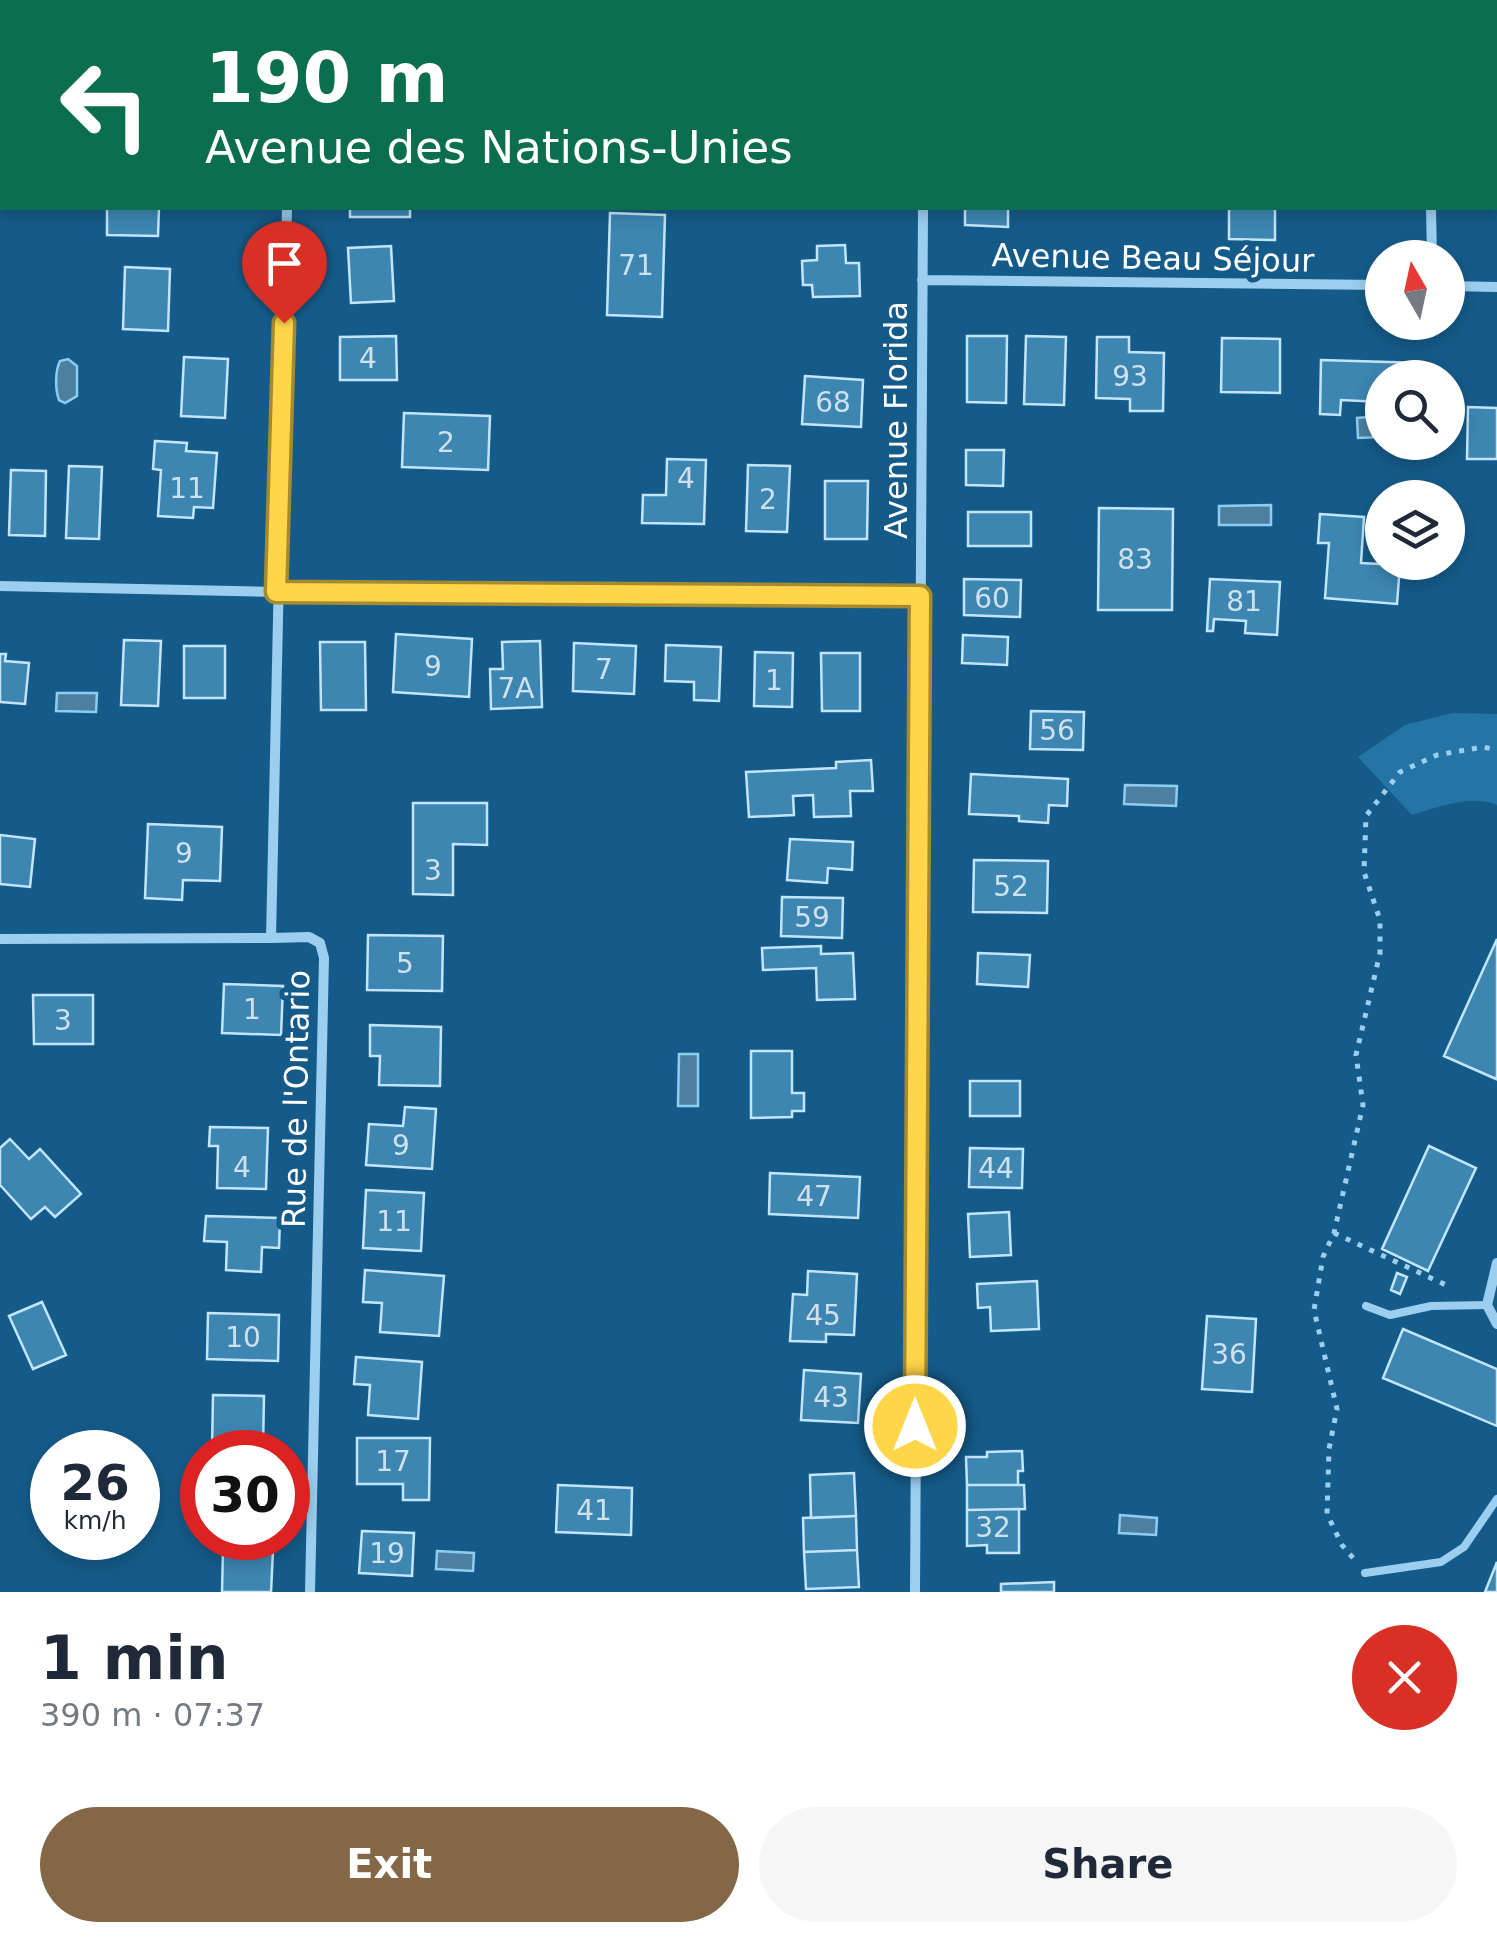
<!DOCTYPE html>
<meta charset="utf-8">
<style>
:root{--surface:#fff;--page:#f6f6f7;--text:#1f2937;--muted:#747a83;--accent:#846747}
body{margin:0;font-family:"DejaVu Sans",sans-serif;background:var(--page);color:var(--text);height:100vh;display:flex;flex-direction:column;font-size:38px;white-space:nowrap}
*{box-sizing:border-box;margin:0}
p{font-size:32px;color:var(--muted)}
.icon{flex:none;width:55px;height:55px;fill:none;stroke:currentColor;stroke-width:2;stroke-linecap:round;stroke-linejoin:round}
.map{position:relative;height:1592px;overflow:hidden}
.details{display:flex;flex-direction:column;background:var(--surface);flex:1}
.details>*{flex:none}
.top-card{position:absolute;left:0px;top:0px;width:1498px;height:210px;box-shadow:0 5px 15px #0003;background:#0b6e4f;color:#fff;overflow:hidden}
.needle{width:65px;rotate:351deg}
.controls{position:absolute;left:1365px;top:240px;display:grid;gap:20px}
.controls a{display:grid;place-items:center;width:100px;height:100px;border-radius:50%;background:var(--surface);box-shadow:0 5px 15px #0003;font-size:50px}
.speed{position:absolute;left:30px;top:1430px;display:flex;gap:20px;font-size:50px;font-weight:700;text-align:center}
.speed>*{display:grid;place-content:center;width:130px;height:130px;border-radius:50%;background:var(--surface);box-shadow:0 5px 15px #0003;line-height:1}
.speed small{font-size:25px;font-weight:400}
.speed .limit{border:15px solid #d22;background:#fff;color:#111}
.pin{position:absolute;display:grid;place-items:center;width:85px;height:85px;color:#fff;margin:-102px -42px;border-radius:50% 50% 50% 0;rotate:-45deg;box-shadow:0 0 10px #0007}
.pin .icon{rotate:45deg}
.me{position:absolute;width:110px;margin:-55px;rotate:0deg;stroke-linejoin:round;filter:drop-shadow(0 0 8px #0008)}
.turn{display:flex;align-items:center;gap:35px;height:210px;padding:0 40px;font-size:45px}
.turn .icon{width:130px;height:130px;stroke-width:2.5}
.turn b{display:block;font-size:70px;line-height:85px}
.round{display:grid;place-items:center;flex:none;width:105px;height:105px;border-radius:52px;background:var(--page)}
.summary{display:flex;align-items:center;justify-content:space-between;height:170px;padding:0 40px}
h1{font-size:60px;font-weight:600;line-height:75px}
.primary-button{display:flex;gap:20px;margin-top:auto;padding:20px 40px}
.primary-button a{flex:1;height:115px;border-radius:60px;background:var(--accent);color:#fff;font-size:40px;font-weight:600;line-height:115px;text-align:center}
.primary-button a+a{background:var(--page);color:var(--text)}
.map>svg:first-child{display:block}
.green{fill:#2475a6}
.water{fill:#4d80a0;stroke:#8ecdf2;stroke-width:2.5}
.building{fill:#3d86b2;stroke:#c2e5fb;stroke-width:2.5}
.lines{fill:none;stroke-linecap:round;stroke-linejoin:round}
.path{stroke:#9ccfef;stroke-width:5;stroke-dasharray:5 8;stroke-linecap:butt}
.service{stroke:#9ccfef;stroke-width:8}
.minor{stroke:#9ccfef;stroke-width:10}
.route-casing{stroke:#a68a30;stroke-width:25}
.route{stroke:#ffd54a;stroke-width:18}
.labels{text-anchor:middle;stroke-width:10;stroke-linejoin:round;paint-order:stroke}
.number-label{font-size:28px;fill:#cee1ec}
.street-label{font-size:32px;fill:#fff;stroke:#155b89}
</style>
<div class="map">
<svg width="1497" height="1592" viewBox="0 0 1497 1592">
<rect width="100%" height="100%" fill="#155b89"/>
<path class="green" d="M1452,713L1497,714V805C1471,794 1438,807 1412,815L1358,757L1405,725Z"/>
<path class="water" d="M68,359L77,366V396L65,403L59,400C55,389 55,371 60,361Z
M1382,416V437L1358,438L1357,418Z
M1271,505V525H1219V506Z
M57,693H97L96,712L56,711Z
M1125,785L1177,786L1176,806L1124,804Z
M679,1054H698V1106H678Z
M1120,1515L1157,1518L1156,1535L1119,1533Z
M437,1551L474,1553L473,1571L436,1569Z"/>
<path class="building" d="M624,0H679V2H624Z
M1102,0H1173V2H1102Z
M1316,0H1364L1365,2H1317Z
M107,208H159L158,236L107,235Z
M350,208H410V217H350Z
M965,208H1008V227L965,225Z
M1229,208H1275V240L1229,239Z
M610,213L665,215L662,317L607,315Z
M845,245L846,263H859L860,296L813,297L812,285H803L802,261L817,260V246Z
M391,246L394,301L351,303L348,248Z
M125,267L170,269L168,331L123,329Z
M396,336L397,380H340V337Z
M967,336H1007L1006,403L967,402Z
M1026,336L1066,337L1064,405L1024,404Z
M1097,337H1129V352L1164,353L1163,411H1130V399L1096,398Z
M1222,338L1280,339V393L1221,392Z
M184,357L228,359L225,418L181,416Z
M1321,360L1422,363L1421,378H1382V402L1341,400L1340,415L1320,414Z
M805,376L863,380L861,427L802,424Z
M1468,407L1497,408V459H1467Z
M404,413L490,416L488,470L402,467Z
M155,441L187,443L186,451L217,453L213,508L194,507L193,518L158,516L161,470L153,469Z
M966,450H1004L1003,486L966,485Z
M667,459L706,460L704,524L642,523L643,495H666Z
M748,465L790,466L787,532L746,531Z
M69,466L102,467L99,539L66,538Z
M11,470L46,471L45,536L9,535Z
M825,481H868L867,539H825Z
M1099,508L1173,509L1172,610H1098Z
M968,512H1031V546H968Z
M1320,514L1364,517L1361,563L1400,565L1397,604L1325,598L1329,543H1318Z
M964,579L1021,580L1020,617L964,615Z
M1210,579L1280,582L1277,635L1245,633L1246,621L1214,619L1213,631H1207Z
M396,634L472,639L469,697L393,692Z
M963,635L1008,637L1007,665L962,663Z
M124,640L161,641L158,706L121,705Z
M540,641L542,707L491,709L490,669H503L502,642Z
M320,642H365L366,710H321Z
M574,643L636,646L634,694L573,691Z
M666,645L721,647L719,701L694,700V682L665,681Z
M184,646H225V698H184Z
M755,652L793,653L792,707L754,706Z
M821,653H860V711H822Z
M0,654H6L5,661L29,663L25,704L0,702Z
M1031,711L1084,712L1083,750L1030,749Z
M871,760L873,791H850L851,816L814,817L813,795L793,796L794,815L749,817L746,772L836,768V762Z
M971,774L1068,779L1067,806L1049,805L1048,823L1019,821V816L969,814Z
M413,803H487V845L453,844V895L413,894Z
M148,824L222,827L220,881L183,880L182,900L145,898Z
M0,835L35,839L30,887L0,884Z
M790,839L853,842L852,870L828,868L827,883L787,880Z
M974,860L1048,861L1047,913L973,912Z
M782,897L843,898L842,938L781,936Z
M368,935L443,936L442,991L367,990Z
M1497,939V1076L1496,1079L1444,1056Z
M821,946V954L853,953L855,999L817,1000L816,968L763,970L762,948Z
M978,953L1030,955L1028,987L977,984Z
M224,984L283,986L281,1035L222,1033Z
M33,995H93V1044H34Z
M370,1025L441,1027L440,1086L379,1085L380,1056H370Z
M751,1051H792V1093H804V1111H792V1117L751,1118Z
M970,1081H1020V1116H970Z
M405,1107L436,1109L432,1169L366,1165L369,1124L403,1126Z
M210,1127L268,1128L266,1189L217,1188L218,1146H209Z
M10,1139L29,1159L40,1149L81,1194L55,1217L45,1207L31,1219L0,1185V1148Z
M1429,1146L1476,1168L1428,1271L1382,1249Z
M970,1148L1023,1149L1022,1188L969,1187Z
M770,1173L860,1177L858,1218L769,1214Z
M366,1190L424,1193L421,1251L363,1248Z
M1009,1212L1011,1255L970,1257L968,1214Z
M206,1216L280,1218L279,1248L262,1247L261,1272L226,1270L227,1242L204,1241Z
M365,1270L444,1276L439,1336L380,1332L382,1303L363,1302Z
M808,1271L857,1274L854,1335L826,1334V1342L790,1341L793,1294L807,1295Z
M1397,1273L1407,1277L1400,1294L1391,1290Z
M1037,1281L1039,1329L991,1331L990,1307L978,1308L977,1284Z
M42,1302L66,1355L33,1369L9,1316Z
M208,1313L279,1315L278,1361L207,1359Z
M1207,1316L1256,1319L1252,1392L1202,1389Z
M1403,1329L1497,1369V1426L1383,1378Z
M356,1357L422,1362L418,1419L368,1415L370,1385L354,1384Z
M804,1370L861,1374L858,1423L801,1420Z
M213,1395L264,1396L263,1449L212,1448Z
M357,1438H430L429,1500H403V1484H357Z
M1022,1451L1023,1471H1018V1485H967L966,1457H987V1452Z
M854,1473L856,1516L811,1518L810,1475Z
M558,1485L632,1488L631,1535L556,1532Z
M967,1485H1024L1025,1509L967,1510Z
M1019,1509V1553H987V1545L967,1546V1510Z
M856,1516L857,1550L804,1552L803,1518Z
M362,1531L414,1533L412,1576L359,1573Z
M223,1549L273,1551L271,1592H222Z
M857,1550L859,1587L806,1589L804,1552Z
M1497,1562V1592H1485Z
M1054,1582V1592H1001V1584Z"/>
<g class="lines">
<path class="path" d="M1334,1233L1446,1285
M1353,1558L1342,1545L1327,1514L1329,1449L1337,1409L1314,1310L1323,1257L1334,1233L1363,1105L1356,1055L1380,953V920L1364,872L1366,816L1400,772L1437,755L1483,747L1497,750"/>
<path class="service" d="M1366,1306L1390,1315L1431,1306L1487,1305
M1365,1573L1441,1562L1464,1547L1497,1499"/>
<path class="minor" d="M1425,0L1426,2
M293,2V0
M925,2V0
M287,208L271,938L309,937L320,943L324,958L310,1592
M1431,208L1432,258
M922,280L1382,285
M1448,286L1497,287
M0,586L276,592L920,596
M0,939L271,938
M1497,1263L1487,1305L1497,1324
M915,1592L923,208"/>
</g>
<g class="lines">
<g class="route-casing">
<path id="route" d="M284,323L276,592L920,596L915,1426"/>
</g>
<use href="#route" class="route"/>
</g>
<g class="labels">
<g class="number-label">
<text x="636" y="275">71</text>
<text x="368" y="368">4</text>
<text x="1130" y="386">93</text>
<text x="833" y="412">68</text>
<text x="446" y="452">2</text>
<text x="686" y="488">4</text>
<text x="187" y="498">11</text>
<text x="768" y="509">2</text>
<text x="1135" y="569">83</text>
<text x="992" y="608">60</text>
<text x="1244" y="611">81</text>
<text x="433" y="676">9</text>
<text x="604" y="679">7</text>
<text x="774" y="690">1</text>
<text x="516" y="698">7A</text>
<text x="1057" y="740">56</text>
<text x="184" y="863">9</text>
<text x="433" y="880">3</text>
<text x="1011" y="896">52</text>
<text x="812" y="927">59</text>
<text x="405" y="973">5</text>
<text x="252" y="1019">1</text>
<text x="63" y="1030">3</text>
<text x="401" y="1155">9</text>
<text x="242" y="1177">4</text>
<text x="996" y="1178">44</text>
<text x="814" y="1206">47</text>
<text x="394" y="1231">11</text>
<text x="823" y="1325">45</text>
<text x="243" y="1347">10</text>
<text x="1229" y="1364">36</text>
<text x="831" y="1407">43</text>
<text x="393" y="1471">17</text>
<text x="594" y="1520">41</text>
<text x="993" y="1537">32</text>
<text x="387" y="1563">19</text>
</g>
<g class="street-label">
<text transform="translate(1153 258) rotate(1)" y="11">Avenue Beau Séjour</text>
<text transform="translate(896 420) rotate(-90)" y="11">Avenue Florida</text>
<text transform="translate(296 1099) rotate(-89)" y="11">Rue de l'Ontario</text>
</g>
</g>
</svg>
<div class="controls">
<a><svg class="needle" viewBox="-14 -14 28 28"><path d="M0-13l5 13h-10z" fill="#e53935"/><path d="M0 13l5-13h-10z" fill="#747a83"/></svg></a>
<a><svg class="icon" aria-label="search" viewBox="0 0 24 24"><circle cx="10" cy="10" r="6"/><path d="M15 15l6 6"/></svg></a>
<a><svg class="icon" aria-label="layers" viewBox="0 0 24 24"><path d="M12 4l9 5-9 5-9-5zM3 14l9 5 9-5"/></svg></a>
</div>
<div class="speed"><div>26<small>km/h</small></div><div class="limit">30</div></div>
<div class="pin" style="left:284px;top:323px;background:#d93025"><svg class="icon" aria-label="arrive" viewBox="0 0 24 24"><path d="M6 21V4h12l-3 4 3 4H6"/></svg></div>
<svg class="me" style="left:915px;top:1426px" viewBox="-20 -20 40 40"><circle r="17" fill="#ffd54a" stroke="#fff" stroke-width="3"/><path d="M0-11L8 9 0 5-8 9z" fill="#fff"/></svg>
<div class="top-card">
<div class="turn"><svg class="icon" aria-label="left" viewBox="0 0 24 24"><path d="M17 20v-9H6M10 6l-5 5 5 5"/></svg><div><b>190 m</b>Avenue des Nations-Unies</div></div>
</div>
</div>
<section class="details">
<div class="summary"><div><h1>1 min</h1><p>390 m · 07:37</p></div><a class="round" style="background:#d93025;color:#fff"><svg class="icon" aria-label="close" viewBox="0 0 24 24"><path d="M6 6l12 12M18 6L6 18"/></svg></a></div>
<div class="primary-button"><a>Exit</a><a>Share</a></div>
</section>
